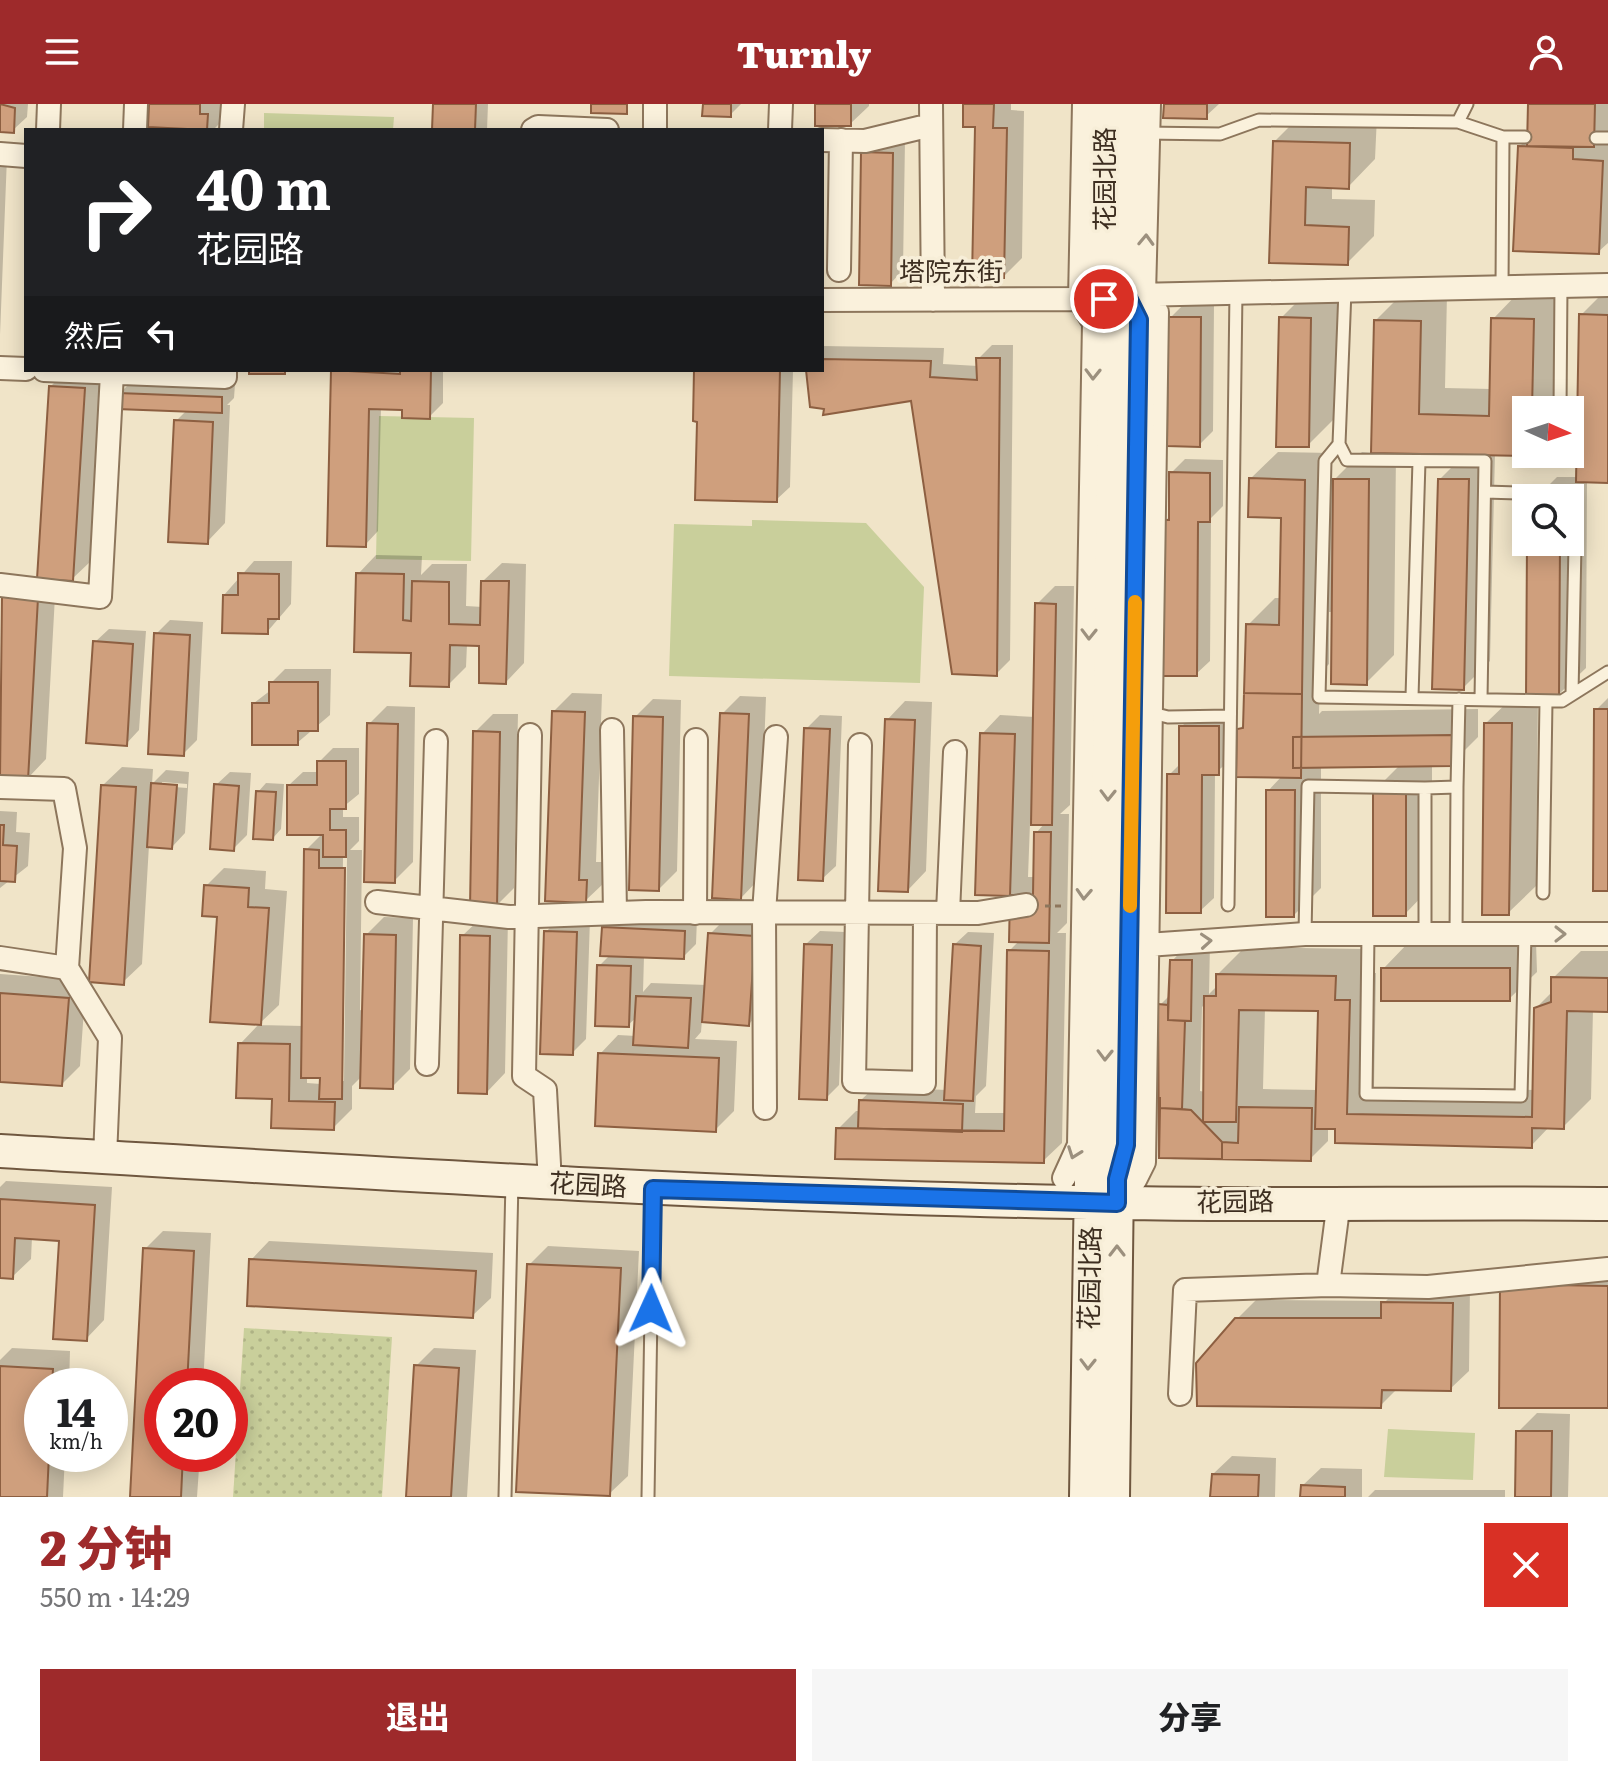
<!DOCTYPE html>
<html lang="zh">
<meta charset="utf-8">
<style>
:root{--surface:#fff;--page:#f6f6f6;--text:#202124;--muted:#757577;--accent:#9e2a2b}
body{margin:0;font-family:Literata,"Noto Sans SC",serif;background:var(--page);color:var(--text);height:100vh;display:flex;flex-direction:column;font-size:30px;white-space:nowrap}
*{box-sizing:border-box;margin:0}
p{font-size:26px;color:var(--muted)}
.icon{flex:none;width:44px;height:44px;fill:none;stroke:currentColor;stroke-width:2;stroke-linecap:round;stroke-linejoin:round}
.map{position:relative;height:1393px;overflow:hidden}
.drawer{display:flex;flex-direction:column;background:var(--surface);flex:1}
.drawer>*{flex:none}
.guide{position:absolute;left:24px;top:24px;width:800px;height:244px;border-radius:0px;box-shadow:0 4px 20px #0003;background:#202124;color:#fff;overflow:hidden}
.needle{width:52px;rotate:93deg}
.fabs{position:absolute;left:1512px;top:292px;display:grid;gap:16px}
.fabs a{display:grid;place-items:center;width:72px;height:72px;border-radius:0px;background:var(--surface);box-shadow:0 4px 20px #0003;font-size:40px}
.speed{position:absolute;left:24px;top:1264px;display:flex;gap:16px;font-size:40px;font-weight:700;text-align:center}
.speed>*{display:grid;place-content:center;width:104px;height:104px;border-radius:50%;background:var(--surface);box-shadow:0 4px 20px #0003;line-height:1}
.speed small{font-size:20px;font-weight:400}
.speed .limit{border:12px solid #d22;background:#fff;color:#111}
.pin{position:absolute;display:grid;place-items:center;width:68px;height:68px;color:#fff;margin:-34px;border:4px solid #fff;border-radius:50%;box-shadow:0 2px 8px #0007}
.me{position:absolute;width:88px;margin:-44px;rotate:1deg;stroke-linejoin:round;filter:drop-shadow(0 0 6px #0008)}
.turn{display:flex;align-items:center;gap:28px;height:168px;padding:0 40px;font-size:36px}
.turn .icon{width:104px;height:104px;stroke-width:2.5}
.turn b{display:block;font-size:56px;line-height:68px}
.then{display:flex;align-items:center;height:76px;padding:0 40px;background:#0003;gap:16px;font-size:30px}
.round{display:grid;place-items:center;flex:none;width:84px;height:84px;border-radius:0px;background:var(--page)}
.overview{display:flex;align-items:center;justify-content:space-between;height:136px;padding:0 40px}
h1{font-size:48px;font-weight:800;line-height:60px;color:var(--accent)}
.cta{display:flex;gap:16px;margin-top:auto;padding:16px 40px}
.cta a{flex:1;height:92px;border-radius:0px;background:var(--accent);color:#fff;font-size:32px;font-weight:800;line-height:92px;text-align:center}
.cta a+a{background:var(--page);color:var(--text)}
header{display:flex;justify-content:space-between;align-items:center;height:104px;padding:0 40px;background:var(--accent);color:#fff;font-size:36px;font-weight:800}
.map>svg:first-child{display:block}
.grass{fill:#c9cf9b}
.park{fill:url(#park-dots)}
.shadow{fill:#0003;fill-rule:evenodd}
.building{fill:#cf9f7d;stroke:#8d5f41;stroke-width:2}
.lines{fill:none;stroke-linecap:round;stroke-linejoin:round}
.lane-casing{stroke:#8d765c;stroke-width:15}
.street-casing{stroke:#8d765c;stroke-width:26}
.secondary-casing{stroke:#6f573f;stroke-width:36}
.path{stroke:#8d765c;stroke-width:3;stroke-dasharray:6 4;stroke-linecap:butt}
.lane{stroke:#faf1dc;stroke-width:11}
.street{stroke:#faf1dc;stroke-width:22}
.secondary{stroke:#faf1dc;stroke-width:32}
.oneway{stroke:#9c907e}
.route-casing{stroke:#114b97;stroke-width:20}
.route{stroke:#1a73e8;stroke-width:14}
.slow{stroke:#f59e0b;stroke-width:14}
.labels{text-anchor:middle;stroke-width:7;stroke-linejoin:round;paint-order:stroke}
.street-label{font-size:26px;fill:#3d2e20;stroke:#f7eed8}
</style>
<header><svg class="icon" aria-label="menu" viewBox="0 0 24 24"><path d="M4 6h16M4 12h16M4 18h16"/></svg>Turnly<svg class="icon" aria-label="person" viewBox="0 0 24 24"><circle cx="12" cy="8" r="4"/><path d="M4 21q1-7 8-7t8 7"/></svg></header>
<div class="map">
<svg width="1608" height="1393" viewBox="0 0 1608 1393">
<defs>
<pattern id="park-dots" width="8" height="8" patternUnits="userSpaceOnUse" patternTransform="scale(2)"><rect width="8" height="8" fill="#c9cf9b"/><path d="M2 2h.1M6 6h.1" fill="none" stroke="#aeb285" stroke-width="1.8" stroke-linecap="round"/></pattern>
</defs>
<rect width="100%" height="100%" fill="#f0e4c8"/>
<path class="grass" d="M264,9L394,13L393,26H264Z
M379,312L474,314L471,457L376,455Z
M752,416L866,419L924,483L920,579L669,572L674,420L752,422Z
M1388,1325L1475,1329L1473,1376L1384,1373Z"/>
<path class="park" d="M244,1224L392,1233L382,1393H233Z"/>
<path class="shadow" d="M0,0H28L27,13L13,26H0Z
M151,0H221L220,19L213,26H181Z
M435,0H488L487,26H434Z
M705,0H741L730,11Z
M817,0H869V2L850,20Z
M965,0H1011V6L1024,7L1022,154L1004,172L977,21Z
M1166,0H1219L1206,12Z
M1530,0H1608V139L1598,148L1520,42L1529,33Z
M1302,10L1377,12L1375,55L1348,83L1332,82V95L1375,96L1374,132L1347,159L1271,157L1275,37Z
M876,35L905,36L903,166L890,180L863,49Z
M0,53H7L0,231Z
M1308,187H1338L1335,314L1308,341L1281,214Z
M1520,187L1560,188L1558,306H1526V350L1495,349L1490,557L1463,584L1440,375L1466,349L1396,347L1394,551L1366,579L1333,508H1329V560L1320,569L1319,610L1322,607L1478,605V633L1451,660H1432V782L1405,810L1375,686L1400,661L1321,662V784L1294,811L1268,687L1283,671L1239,625L1246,619L1248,521L1275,494H1281L1283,412L1250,375L1278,348L1332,349L1331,379L1362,348L1373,349L1376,216L1403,189L1447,190L1445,284L1491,285L1493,215Z
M1599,193H1608V377L1587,376L1586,564L1558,591H1538L1536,782L1508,809L1486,619L1514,592H1528L1529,438H1570V394H1536L1557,373H1578L1581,211Z
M1184,200H1214L1213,327L1199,341L1170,214Z
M992,241H1013L1010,556L996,570L912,295L808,266H822V242L944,244L943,260L978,262V255Z
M67,266H102L91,457L72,475L56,474L46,655L28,674L0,672L4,493L39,476L51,282Z
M333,266H443V299L429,313L404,304L381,303L378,427L365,441L329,440Z
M696,266H793L790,383L776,396L700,316Z
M133,276L235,280L234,294L227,301H230L225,419L207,438L176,317L187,306L120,289Z
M1185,355L1223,356V402L1211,414L1210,557L1196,570L1165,417L1171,411V369Z
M376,451L422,452L421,471L432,460H467L466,502L483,503V477L502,459L526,460L524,559L506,578L481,540H467L466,563L448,581L413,547L358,470Z
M254,457H292L291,500L267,528L224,491Z
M1055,482H1074L1070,701L1060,710H1069L1067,819L1057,829H1066L1062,1039L1043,1057L838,1025L856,1007H861V996L875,983L947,986L954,841L968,828L994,829L986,982L976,992L975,1009H1006L1009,847L1019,837H1012V790L977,789L982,630L1000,611L1035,613L1037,500ZM1030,719H1045L1036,729L1035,773H1028Z
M170,516L203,518L197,636L183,650L156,530Z
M109,525L146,527L139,626L126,640L95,538Z
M285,565H331L330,611L297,639L254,599L271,586V579Z
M572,589L602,590L596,758H604V779L585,797L547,796L554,607Z
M740,592L766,593L759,775L741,794L722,610Z
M1608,594V785L1596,606Z
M653,595L681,596L677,767L659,785L635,613Z
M905,597L932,598L926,767L908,786L887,616Z
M387,602L415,603L413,758L394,777L369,620Z
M1195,609L1232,610V655L1215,669L1214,794L1200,807L1169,671L1181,659V623Z
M493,610H518L514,784L496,802L475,628Z
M820,611L842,612L836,762L822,775L806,625Z
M333,644H359V690L343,703V713H359V737L350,746H362L360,906L364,907L366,831L384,813L413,814L410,965L392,983L363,971L352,982V1005L333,1024L274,993L240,940L260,919L206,782L224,764L266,767L265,785L287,787L279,901L258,921L304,922L306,746L324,728L289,681L303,668H319V658ZM343,754H347L344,977H340ZM307,972H322L321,980L307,979Z
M122,663L153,665L152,680L166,666L189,668L185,729L172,743L149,741L142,860L123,878L103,681ZM162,678L187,680V684L162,682Z
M230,668L251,669L247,731L233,745L216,681Z
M266,679L284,680L281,725L273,734L258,688Z
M0,707L17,708L16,728L30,729L28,762L0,784Z
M617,811L697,814L696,840L683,853L644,852L643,888L651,879L707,881L710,830L724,816L768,819L762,906L749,920L702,916L701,928L695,935L737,937L734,1007L715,1026L600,950L618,931L636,932L637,913L628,921L599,862L611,850L604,824Z
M481,814H508L505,969L487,988L462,832Z
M559,814L590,815L586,935L572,949L546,828Z
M820,827L845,828L839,981L826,994L806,840Z
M1410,837L1536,838L1537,868L1509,895L1383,865Z
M1190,838L1210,839L1209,890L1218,881V870L1245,843L1362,845V869H1376L1374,983L1534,986L1536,904L1553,887V874L1581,847H1608V906L1593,905L1591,995L1563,1023L1550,1022L1531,1042L1328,1023V1037L1310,1055L1161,1052L1160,901L1170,891L1172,857ZM1206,899L1205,988L1200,987L1202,903ZM1265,904L1320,905L1318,986L1263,985Z
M0,870L86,876L80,962L62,980L0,976Z
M6,1077L112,1083L104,1216L86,1235L61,1135L32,1133L31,1155L12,1173L0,1172V1083Z
M163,1127L211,1129L203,1282H162V1350H200L197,1393H132L145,1145Z
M269,1137L493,1149L491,1194L472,1212L251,1156Z
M548,1142L639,1147L628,1372L609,1390L529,1161Z
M1520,1163L1608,1164V1302Z
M1402,1180L1470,1182L1469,1267L1450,1285L1398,1284L1380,1302L1237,1215L1256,1196L1386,1197Z
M12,1244L70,1247L69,1282H42V1350H65L63,1393H0V1256Z
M434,1244L476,1246L467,1393H408L416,1262Z
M1537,1309L1570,1310L1568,1393H1517L1518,1328Z
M1232,1352L1276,1354L1275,1393H1212L1213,1370Z
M1321,1364L1362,1365V1393H1302V1382Z
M1375,1386H1505V1393H1368Z"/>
<path class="building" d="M0,0L15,4L14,29L0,28Z
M149,0H200V10H208L207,26L148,23Z
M433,0H476L475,26H432Z
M591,0H627V10L591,9Z
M703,0H731V13L702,12Z
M815,0H851V22H815Z
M963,0H994L993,24H1007L1004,174H972L975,23H963Z
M1164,0H1207V15L1163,14Z
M1528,0H1595L1594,43L1527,42Z
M1273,37L1350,39L1349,85L1306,83L1305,121L1349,123L1348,161L1269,159Z
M1518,42L1573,44V55L1603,57L1599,150L1513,147Z
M861,48L893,49L891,182L859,181Z
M1579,210L1608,211V379L1576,378Z
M1168,213H1201L1200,343L1167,342Z
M1279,213L1311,214L1309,343H1276Z
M1491,214L1534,215L1532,306H1526V350L1531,352L1371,349L1374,216L1421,217L1419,310L1489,312Z
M976,254H1000L997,572L952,570L911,297L823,311L824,305L810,303L806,266H822V255L931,257L930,273L977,276Z
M249,266H285V270H249Z
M331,266L400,270V266H431L430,315L402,314V306L369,305L366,443L327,442Z
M694,266H780L777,398L695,396L697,318L693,317Z
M49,282L85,284L73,477L37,475Z
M118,289L222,293V309L117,305Z
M174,316L213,318L208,440L168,438Z
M1169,368L1210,369V418H1198L1197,572H1161L1163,416H1169Z
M1249,374L1305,376L1302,590L1244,589L1246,520L1279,521L1281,414L1248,413Z
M1333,375H1369L1367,581L1331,580Z
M1438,375H1469L1464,586L1432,585Z
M1527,438H1560L1559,593H1526Z
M238,469L279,470V515H268V530L222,529L223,491H238Z
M356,469L404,470L403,516L411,517L412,477L449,478V520L480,521L481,477H509L506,580L479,579V542L450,541L449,583L410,582L411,549L354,548Z
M2,492L38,494L28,676L0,674Z
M1035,499L1056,500L1052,721H1031Z
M154,529L190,531L184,652L148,650Z
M93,537L133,540L127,642L86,639Z
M269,578H318V627H298V641H252V599H269Z
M1244,589L1302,590L1301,674L1236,673L1237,625L1243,624Z
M1594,605H1608V787H1593Z
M552,607L585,608L579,776H587L586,799L545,797Z
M720,609L749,610L741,796L712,794Z
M633,612L663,613L659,787L629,786Z
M885,615L915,616L908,788L878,787Z
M367,619L398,620L395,779L364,778Z
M1484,619H1512L1509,811H1482Z
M1179,622H1219V671H1202L1201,809H1166L1167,670H1179Z
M804,624L830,625L823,777L798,776Z
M473,627L500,628L497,804H470Z
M980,629L1015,630L1010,792L975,791Z
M1452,631V662L1293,664V633Z
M317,657H346V705H330V726H346V753H323V731H287V681H317Z
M151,679L177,681L172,745L147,743Z
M214,680L239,682L234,747L210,745Z
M101,681L136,683L124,881L89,878Z
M1373,685H1406V812H1373Z
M1266,686H1295L1294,813H1266Z
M256,687L276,688L273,736L253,735Z
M0,721H4L3,741L17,742L15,778L0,777Z
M1034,728H1051L1049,839L1009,838L1010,791H1033Z
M304,745L319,746V764H345L342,995H319L320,974H301Z
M204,781L249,784L248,803L269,804L261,921L210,918L217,813L202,812Z
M602,823L685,827L684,855L600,852Z
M544,827L577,828L573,951L540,950Z
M708,829L755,832L749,922L702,918Z
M364,830L396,831L393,985L360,984Z
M460,831L490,832L487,990L458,989Z
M804,840L832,841L827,996L799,995Z
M953,840L981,842L973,997L944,996Z
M1007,846L1049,847L1044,1059L835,1055L836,1024L1004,1027Z
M1170,856H1192L1191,917H1185L1182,1005L1191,1006L1222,1038L1238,1039L1239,1003L1312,1004L1311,1057L1159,1054L1158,900L1168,901Z
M1170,856H1192L1191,917L1168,916Z
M597,861L631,862L629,923L595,922Z
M1381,864H1510V897H1381Z
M1216,870L1336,872L1335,896H1350L1347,1010L1532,1013L1534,904L1551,898V873L1608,874V908L1567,907L1564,1025L1532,1024V1044L1335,1039V1025H1315L1318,907L1239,906L1236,1018H1203L1204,892H1216Z
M0,889L69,894L62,982L0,978Z
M636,892L691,894L688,944L633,941Z
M1158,900L1168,901V916L1185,917L1182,1005L1160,1004V994H1156Z
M238,939L290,940L289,997L335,998L334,1026L271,1024L272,995L236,994Z
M598,949L719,954L716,1028L595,1022Z
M859,996L963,1000L962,1028L858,1024Z
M1160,1004L1191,1006L1222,1038V1055L1159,1054Z
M0,1095L95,1101L87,1237L53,1235L59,1137L15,1134L13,1175L0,1174Z
M143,1144L194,1147L187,1282H162V1350H183L181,1393H130Z
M249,1155L476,1167L473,1214L247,1202Z
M527,1160L621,1164L610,1392L516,1388Z
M1500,1180L1608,1182V1304H1499Z
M1381,1198L1453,1199L1451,1287L1382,1286L1381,1304L1197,1302L1196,1259L1235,1214H1381Z
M414,1261L459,1264L451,1393H406Z
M0,1262L53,1265L52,1282H42V1350H49L47,1393H0Z
M1516,1327H1552L1551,1393H1515Z
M1212,1370L1259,1371L1258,1393H1210Z
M1301,1381L1345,1383V1393H1300Z"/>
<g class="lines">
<g class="lane-casing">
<path id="lane" d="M1458,18L1467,0
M1144,29L1220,30L1259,16L1458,18L1503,33
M1596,34H1608
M1502,182L1503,33H1525
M1345,186L1339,340L1325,357L1319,593L1562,597L1608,568
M1560,306L1561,181
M1339,340L1347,356L1485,357L1481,595
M1485,388L1576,391L1572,590
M1412,593L1419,357
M1148,608L1168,613L1230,612
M1457,683L1459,595
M1543,789L1546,597
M1228,801L1236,187
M1305,830L1308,682L1425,684
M1368,830L1366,990L1521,992L1525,830
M1425,830V684L1457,683L1456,830
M505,1393L512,1077
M648,1393L653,1085"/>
</g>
<g class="street-casing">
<path id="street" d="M931,0L933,196
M48,26L49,0
M135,26L136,0
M231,26L233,0
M533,26L538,23L607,26
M655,26V0
M780,26L781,0
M822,36L865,37L931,21
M0,50L26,52
M839,166L841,36
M1135,191L1608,181
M822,196L1093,195
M0,264L26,265
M44,266L225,273V266
M0,481L100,493L112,269
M612,626L615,809
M530,631L524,972L545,986L550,1079
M860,641L854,977L924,979L925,809
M0,683L64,685L75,744L67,864L110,934L105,1053
M377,798L509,813L646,808L978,809L1026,801
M695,809L696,636
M948,809L955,648
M1134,837L1147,841L1305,830H1608
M0,854L67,864
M427,960L436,637
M765,1004L764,809L776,633
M1064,1074L1079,1041L1094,219L1080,196L1084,0
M1135,1076L1144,1058L1157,208L1144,190L1149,0
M1339,1097L1328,1181L1428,1183L1608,1165
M1180,1290L1185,1186L1328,1181"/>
</g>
<g class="secondary-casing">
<path id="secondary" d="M0,1047C377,1069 753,1094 1131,1099C1290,1102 1449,1098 1608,1100
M1086,1393L1091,1075L1104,1043L1115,217L1104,195L1105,0
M1113,1393L1117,1075L1126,1041L1139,216L1127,192L1133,0"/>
</g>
<path class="path" d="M1045,802H1062"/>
<use href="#lane" class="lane"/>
<use href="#street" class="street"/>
<use href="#secondary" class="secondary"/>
</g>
<defs><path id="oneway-chevron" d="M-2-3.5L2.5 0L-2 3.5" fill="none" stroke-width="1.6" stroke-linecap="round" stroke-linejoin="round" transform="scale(2)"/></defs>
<g class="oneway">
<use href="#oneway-chevron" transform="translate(1146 136) rotate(-88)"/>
<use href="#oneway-chevron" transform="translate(1093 270) rotate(91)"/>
<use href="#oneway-chevron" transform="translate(1089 530) rotate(91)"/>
<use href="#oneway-chevron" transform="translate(1108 691) rotate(91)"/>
<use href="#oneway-chevron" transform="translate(1084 790) rotate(93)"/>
<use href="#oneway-chevron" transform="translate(1560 830)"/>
<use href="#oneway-chevron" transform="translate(1206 837) rotate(-4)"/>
<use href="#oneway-chevron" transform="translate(1105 951) rotate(91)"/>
<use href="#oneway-chevron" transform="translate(1074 1049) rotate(110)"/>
<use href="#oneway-chevron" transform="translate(1117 1147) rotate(-90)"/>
<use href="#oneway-chevron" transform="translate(1088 1260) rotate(91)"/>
</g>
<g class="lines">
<g class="route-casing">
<path id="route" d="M651,1205L653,1085L1117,1099V1075L1126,1041L1139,216L1127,192L1104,195"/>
</g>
<use href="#route" class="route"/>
<path class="slow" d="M1130,802L1135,498"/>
</g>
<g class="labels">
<g class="street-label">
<text transform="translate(1105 75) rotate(-90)" y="9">花园北路</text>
<text x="951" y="177">塔院东街</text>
<text transform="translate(588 1081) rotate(3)" y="9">花园路</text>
<text transform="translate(1235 1098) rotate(-1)" y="9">花园路</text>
<text transform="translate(1090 1174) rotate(-89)" y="9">花园北路</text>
</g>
</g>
</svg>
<div class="fabs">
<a><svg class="needle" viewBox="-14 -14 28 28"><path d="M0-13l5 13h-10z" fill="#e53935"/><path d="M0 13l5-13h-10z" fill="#757577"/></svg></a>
<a><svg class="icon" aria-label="search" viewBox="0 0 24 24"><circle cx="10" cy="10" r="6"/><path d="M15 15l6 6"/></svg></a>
</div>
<div class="speed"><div>14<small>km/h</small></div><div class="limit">20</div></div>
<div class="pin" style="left:1104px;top:195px;background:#d93025"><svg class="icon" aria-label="arrive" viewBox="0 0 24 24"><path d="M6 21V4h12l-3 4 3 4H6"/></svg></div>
<svg class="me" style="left:651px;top:1205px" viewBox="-20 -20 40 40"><path d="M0-17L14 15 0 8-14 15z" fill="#1a73e8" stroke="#fff" stroke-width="4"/></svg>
<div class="guide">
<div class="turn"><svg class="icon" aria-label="right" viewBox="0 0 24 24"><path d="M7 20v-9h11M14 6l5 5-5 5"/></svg><div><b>40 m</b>花园路</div></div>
<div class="then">然后<svg class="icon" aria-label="left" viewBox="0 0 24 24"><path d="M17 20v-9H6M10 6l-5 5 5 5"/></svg></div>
</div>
</div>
<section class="drawer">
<div class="overview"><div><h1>2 分钟</h1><p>550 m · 14:29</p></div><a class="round" style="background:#d93025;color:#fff"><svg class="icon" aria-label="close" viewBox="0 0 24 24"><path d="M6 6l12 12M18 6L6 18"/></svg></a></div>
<div class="cta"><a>退出</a><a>分享</a></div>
</section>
